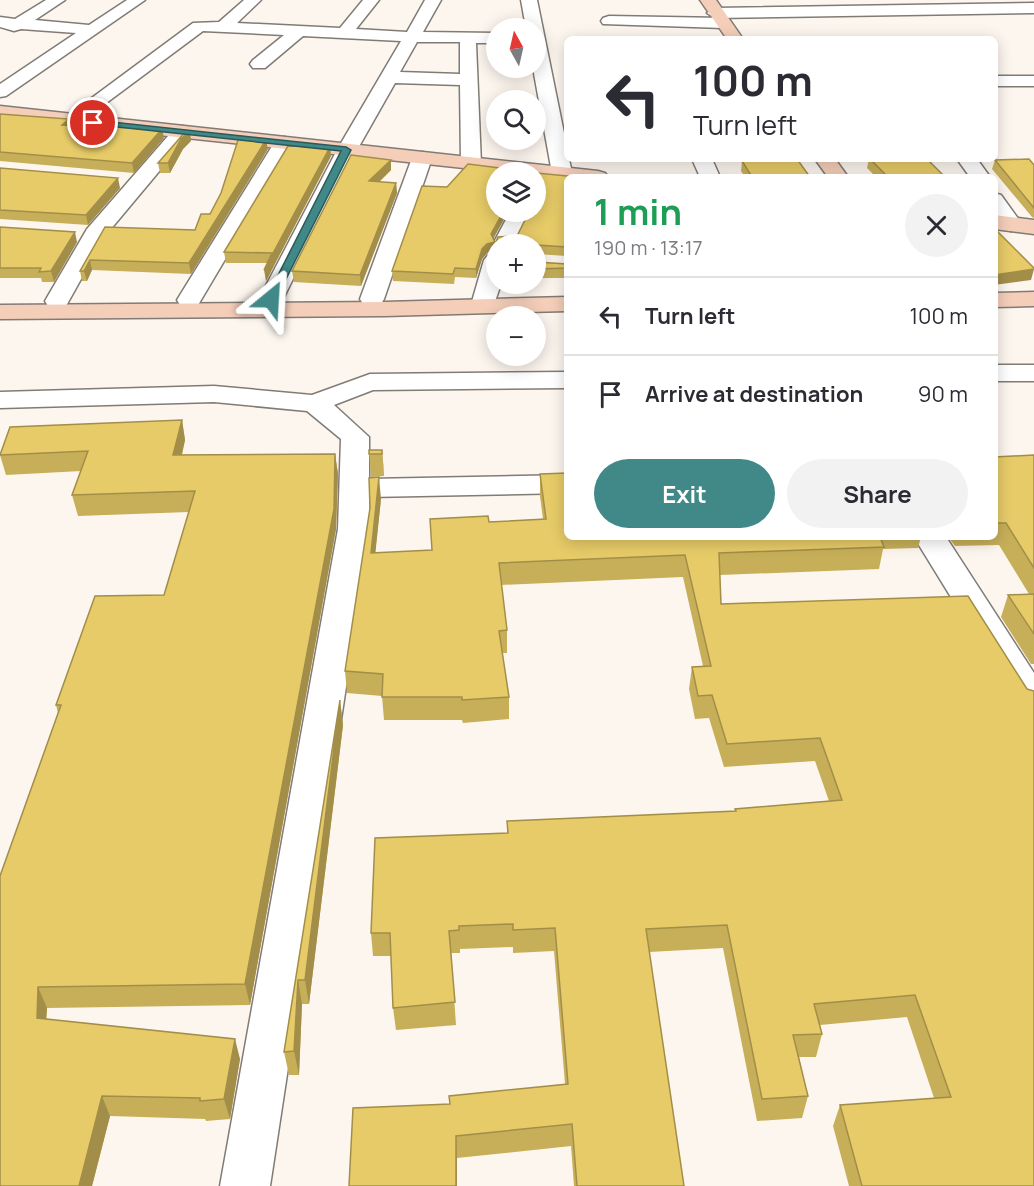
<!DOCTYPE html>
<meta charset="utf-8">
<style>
:root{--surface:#fff;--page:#f2f2f3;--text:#2b2b33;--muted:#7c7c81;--line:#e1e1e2;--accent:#418989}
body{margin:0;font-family:Manrope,sans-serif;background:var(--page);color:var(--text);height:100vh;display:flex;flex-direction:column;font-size:22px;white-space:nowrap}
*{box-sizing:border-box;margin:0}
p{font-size:20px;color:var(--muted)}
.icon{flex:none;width:33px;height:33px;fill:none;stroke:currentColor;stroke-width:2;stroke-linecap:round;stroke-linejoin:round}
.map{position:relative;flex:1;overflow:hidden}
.details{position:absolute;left:564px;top:174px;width:434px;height:366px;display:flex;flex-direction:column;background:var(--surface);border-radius:9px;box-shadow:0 3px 15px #0003}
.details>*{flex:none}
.top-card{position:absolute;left:564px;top:36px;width:434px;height:126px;border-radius:9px;box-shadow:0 3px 15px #0003;background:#fff;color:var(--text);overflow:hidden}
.needle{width:39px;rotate:352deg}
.controls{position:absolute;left:486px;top:18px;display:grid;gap:12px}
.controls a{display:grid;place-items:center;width:60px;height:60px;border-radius:50%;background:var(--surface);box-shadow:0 3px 15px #0003;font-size:30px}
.pin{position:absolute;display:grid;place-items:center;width:51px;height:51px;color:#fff;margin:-26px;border:3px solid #fff;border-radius:50%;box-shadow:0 2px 6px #0007}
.me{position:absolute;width:66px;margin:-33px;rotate:27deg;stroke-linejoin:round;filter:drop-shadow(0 0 4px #0008)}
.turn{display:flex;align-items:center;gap:21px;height:126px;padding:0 30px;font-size:27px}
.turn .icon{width:78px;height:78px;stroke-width:2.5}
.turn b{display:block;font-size:42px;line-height:51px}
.round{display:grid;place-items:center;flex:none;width:63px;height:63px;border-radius:32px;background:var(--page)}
.headline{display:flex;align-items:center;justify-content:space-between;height:102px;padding:0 30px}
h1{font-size:36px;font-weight:700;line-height:45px;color:#1e9e55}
.cta{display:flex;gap:12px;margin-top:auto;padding:12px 30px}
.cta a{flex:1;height:69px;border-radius:36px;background:var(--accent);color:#fff;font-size:24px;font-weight:700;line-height:69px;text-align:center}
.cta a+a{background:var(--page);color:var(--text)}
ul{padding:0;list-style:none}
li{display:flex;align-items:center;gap:18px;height:78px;padding:0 30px;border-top:2px solid var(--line)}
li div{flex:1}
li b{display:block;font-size:22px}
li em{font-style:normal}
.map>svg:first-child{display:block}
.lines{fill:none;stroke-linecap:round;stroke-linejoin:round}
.minor-casing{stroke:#817b75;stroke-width:3}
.secondary-casing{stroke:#817b75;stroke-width:3}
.minor{fill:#fff;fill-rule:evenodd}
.secondary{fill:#f4ceb9;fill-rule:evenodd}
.wall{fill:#c7af59}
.shaded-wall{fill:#a28e49}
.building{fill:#e7cb68;stroke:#a28e49;stroke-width:1.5}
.route{fill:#418989;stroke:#2a5959;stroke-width:1.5}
</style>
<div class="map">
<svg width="1034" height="1186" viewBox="0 0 1034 1186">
<rect width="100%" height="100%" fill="#fdf6ef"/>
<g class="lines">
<g class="minor-casing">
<path id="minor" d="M46,0H65L35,20L89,25L127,0H145L6,96L0,97V84L76,33L21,29L14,31L0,27V17L15,19Z
M244,0H261L237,23L340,28L363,0H379L356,29L407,32L425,0H441L423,32L496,33V43H476L481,164L478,168H464L461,164L460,85L395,83L357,150L283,299L280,304L271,306L262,304L259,299L337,150L401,41L303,36L265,68H253L250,64L253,60L284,35L203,31L78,124H64L62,120L193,23L219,22ZM417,42H460V74L400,72Z
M521,0H537L567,148V159H569L572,173C568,179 563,179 555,177L552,173L533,68H536V28H526Z
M1034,3V13L715,18L707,13L715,8Z
M609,16L723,18L731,23L723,28L603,24L601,21L603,18Z
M994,76H1034V86H994Z
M182,126L189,128L192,132L105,236L66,306L57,308L48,306L45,301L87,229L175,128Z
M284,137L291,139L294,143L201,300L198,305L189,307L180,305L177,300L274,143L277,139Z
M422,152L429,154L432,158L384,299L381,304L372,306L363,304L360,299L412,158L415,154Z
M692,159H712L720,177H700Z
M957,159H977L990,177H970Z
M994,193L1001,195L1022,224L1019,229L1011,231L1003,229C994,215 994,209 994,193Z
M510,212H531L515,244H496V249L493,244Z
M496,253V284H501L492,310L483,312L474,310L471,305L484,260L488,255Z
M994,365H1034V381H994Z
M567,372V388L373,390L334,405L369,437V479L567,475V493L369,497L370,529L270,1186H220L338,529L341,439L307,411L214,402L0,408V392L214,386L312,395L370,374Z
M914,537H946L1034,673V715L1021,711Z"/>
</g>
<g class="secondary-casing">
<path id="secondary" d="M700,0H716L743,39H727Z
M0,106L598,171L605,173L608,177H567V180L536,176V172H501L0,118Z
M815,159H835L848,177H828Z
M994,215L1034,220V234L994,229Z
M1034,292V306L994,307V293Z
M567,297V311L385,316L0,319V305L385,302Z"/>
</g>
<use href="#minor" class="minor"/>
<use href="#secondary" class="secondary"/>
</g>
<path class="wall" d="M0,114L69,119L70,125L164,138L134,173L0,161Z
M191,141L183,149L170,173H160L158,163Z
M330,147L331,156L266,281L267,263H226L224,252Z
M268,149L191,274L92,270L87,281H82L80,271L105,227L195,230Z
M745,159H797L810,177H745L741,171L742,161H746Z
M869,159H927L945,177H876L867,168Z
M391,160V170L379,182L396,183L397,193L361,286L294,282L292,271Z
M995,160L1034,165V218L1032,217L992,169Z
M0,168L120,188L88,225L0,219Z
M496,172L493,239L495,251L487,253L482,259L476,278L455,277L454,284L393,281L392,271L447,187Z
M567,177V256L536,254V244H496V253V242L517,236Z
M0,228L77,242L54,282H42L41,278H0Z
M536,262L567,264V278H536Z
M182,420L185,440L182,455L335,454L338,474L336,529L250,1005L47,1008L46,1019L240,1059L230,1119L206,1121L205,1119L110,1116L92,1186H0L1,876L58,713L56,705L164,595L189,512L78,516L72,495L81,471L6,475L0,455Z
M369,450H382L384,476L371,477Z
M1034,455V664H1031L1001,617L1008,595L1029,594L999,545L955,546L948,537H994V457Z
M540,474L567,537H921L918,548L883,549L879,569L720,575L721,604L968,596L1034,1186H849L833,1126L840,1105L934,1098L907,1017L820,1025L822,1034L816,1057H799L808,1096L802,1118L757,1121L723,948L649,952L684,1186H574L571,1146L457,1158L450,1104L565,1084L554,951L513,953V947L460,949V953H451L456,1025L396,1030L393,1008L391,956H373L371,933L507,834V821L735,812V809L829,801L815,761L724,767L709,718L695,719L689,689L692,667L703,666L683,577L501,585L507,630V653H502L509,697V719L463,723L462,720H384L382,696L347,693L345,671L381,499L375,553L432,550L489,522L543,519L540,496Z
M340,700L343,725L309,1004H302L299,1075H289L284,1052Z"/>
<path class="shaded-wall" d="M69,119L71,128L62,125Z
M162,129L164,138L134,173L132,163Z
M190,131L191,141L183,149L170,173L168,163L181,139Z
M266,140L268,149L191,274L189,263Z
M330,147L331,156L266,281L264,270Z
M391,160V170L370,191L369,181Z
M118,178L120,188L88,225L86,215Z
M396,183L397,193L361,286L360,275Z
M503,212H508L491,243L495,242V251L487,253L482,259L476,278V269L482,249Z
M75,232L77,242L54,282L51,271Z
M90,260L92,270L87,281L84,271Z
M1034,269L1031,280L994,285V275Z
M182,420L185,440L177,475L173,455Z
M382,450L384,473V476L382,454Z
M335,454L338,474L336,529L250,1005L245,984Z
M379,477L381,499L373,576L371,553Z
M340,700L343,725L309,1004L305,980Z
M298,980L302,1004L299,1075L294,1051Z
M38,987L47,1008L45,1039L37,1018Z
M235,1039L240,1059L230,1119L224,1099Z
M102,1096L110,1116L92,1186H79Z
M456,1136L457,1158V1186H456Z"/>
<path class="building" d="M0,114L69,119L62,125L162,129L132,163L0,152Z
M186,131H190L181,139L168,163H158Z
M239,137L266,140L189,263L90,260L84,271H80L105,227L195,230L201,214H210L221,193Z
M288,146L330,147L264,270L272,253L224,252Z
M351,155L391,160L369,181L396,183L360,275L292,271Z
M752,159H797L810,177H752L742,161L753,160Z
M870,159H927L945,177H888Z
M1029,159L1034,165V208L995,160Z
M468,164L532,172H496V212H503L491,234L495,242L487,244L482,249L476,269L455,268L453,274L392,271L422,186L447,187Z
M0,168L118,178L86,215L0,210Z
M536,173L578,177H567V247L536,245V244L496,245V242L498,237L517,236L529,212H536Z
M0,227L75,232L51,271L39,272L41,268H0Z
M994,228L1034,268V269L994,275Z
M536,262L567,264V268L536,269Z
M182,420L173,455L335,454L334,509L245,984L38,987L37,1018L235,1039L224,1099L200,1101V1098L102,1096L79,1186H0V876L61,705H56L95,596L164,595L195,491L72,495L88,451L0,455L10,427Z
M369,450H382V454H369Z
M1034,455V568L1006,523H994V457Z
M567,473V537H880L884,547L719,553L721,604L968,596L1027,689L1034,691V1186H862L840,1105L951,1097L915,995L814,1004L822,1034L793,1035L808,1096L762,1099L727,925L646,929L684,1186H577L572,1124L456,1136V1186H349L353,1108L450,1104L449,1096L568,1084L555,928L513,930V924L459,926V930L449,931L455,1002L393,1008L390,933H371L375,838L508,833L507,821L736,811L735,809L842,800L820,738L727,744L712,695L698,696L692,667L711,666L685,555L499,563L507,630L499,631L509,697L462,700V697H382L383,674L345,671L370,508L369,478L379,477L371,553L432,550L430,519L488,516L489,522L546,519L540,474Z
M1034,594V634L1008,595Z
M340,700L305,980H298L294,1051L284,1052Z"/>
<path class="route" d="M93,120L346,147L351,150L276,299L271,302L266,299L341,151L90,124V121Z"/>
</svg>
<div class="controls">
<a><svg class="needle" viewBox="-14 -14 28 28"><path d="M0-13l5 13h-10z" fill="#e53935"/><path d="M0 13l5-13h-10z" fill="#7c7c81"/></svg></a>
<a><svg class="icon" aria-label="search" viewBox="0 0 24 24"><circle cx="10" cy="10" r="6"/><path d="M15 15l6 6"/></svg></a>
<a><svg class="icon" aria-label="layers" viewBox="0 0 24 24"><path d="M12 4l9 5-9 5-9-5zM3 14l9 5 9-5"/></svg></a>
<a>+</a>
<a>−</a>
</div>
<div class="pin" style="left:93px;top:123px;background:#d93025"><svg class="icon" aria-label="arrive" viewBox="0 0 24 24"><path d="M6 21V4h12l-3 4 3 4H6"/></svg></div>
<svg class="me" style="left:271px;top:299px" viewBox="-20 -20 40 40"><path d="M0-17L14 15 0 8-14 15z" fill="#418989" stroke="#fff" stroke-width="4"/></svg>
<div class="top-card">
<div class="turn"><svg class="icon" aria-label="left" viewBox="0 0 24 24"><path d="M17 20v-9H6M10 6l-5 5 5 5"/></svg><div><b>100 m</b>Turn left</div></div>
</div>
<section class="details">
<div class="headline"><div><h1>1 min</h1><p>190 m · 13:17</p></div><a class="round"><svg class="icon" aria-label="close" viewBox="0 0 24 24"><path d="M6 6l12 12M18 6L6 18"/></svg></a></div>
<ul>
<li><svg class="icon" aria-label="left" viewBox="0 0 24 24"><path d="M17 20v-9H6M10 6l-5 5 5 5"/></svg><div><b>Turn left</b></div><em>100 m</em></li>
<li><svg class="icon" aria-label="arrive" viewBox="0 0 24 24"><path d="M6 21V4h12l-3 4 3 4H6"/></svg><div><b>Arrive at destination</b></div><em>90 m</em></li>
</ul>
<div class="cta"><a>Exit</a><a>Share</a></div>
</section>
</div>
